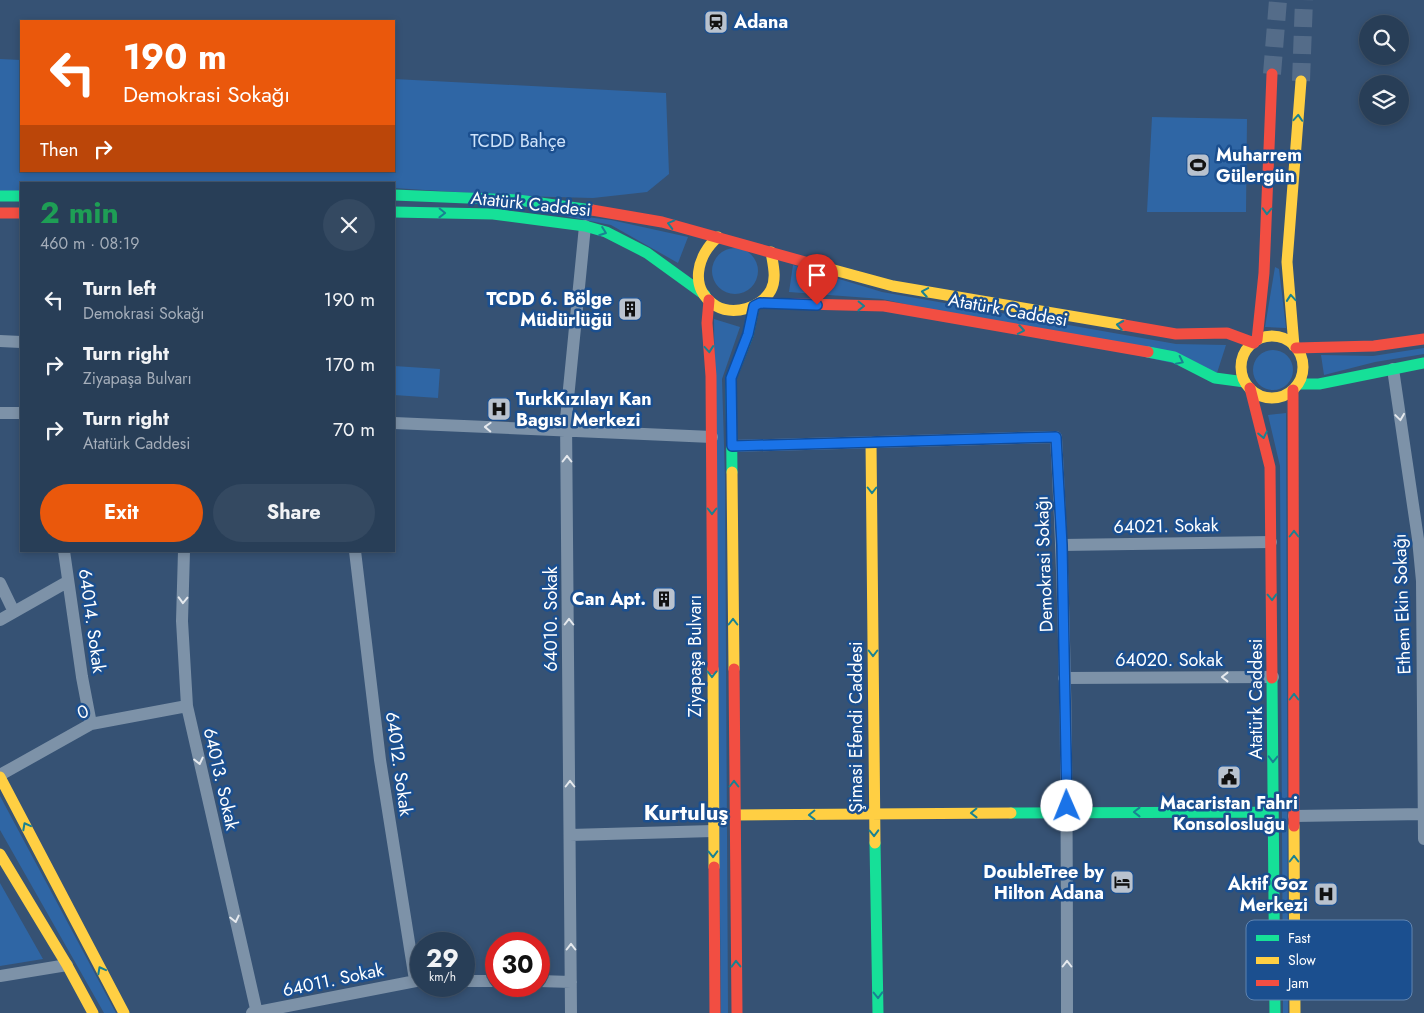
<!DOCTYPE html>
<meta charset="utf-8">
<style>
:root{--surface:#283e57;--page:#344961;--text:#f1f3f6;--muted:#a5aeba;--line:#44576d;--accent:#ea580c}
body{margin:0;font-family:Jost,sans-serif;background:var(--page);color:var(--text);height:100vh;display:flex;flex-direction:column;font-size:19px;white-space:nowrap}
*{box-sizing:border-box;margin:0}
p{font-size:16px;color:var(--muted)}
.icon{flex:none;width:28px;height:28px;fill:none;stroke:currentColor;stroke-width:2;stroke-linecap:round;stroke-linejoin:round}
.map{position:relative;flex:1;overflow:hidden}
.details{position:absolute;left:20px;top:182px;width:375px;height:370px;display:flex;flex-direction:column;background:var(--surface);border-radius:0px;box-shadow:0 2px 8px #0003,0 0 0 1px var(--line)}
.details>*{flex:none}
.banner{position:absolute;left:20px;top:20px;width:375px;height:152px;border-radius:0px;box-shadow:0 2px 8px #0003,0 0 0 1px var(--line);background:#ea580c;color:#fff;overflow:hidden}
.buttons{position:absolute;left:1359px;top:15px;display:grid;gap:10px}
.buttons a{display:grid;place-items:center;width:50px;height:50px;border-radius:50%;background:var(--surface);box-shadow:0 2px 8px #0003,0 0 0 1px var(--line);font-size:25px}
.speed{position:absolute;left:410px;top:932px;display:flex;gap:10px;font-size:25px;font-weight:700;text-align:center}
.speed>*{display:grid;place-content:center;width:65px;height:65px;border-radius:50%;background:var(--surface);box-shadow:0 2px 8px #0003,0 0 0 1px var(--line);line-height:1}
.speed small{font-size:12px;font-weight:400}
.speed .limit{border:8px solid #d22;background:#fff;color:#111}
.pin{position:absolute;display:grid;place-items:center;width:42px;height:42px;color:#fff;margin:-51px -21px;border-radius:50% 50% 50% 0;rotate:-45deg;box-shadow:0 0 5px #0007}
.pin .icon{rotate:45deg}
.me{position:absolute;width:55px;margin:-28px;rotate:359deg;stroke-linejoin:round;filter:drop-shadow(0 0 4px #0008)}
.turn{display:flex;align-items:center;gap:18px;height:105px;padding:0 20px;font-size:22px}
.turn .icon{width:65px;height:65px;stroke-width:2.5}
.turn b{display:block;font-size:35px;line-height:42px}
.then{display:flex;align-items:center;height:48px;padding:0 20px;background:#0003;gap:10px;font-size:19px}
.round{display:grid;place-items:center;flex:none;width:52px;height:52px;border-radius:26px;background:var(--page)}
.head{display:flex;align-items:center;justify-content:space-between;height:85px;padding:0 20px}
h1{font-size:30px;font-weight:700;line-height:38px;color:#1e9e55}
.button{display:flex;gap:10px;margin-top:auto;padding:10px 20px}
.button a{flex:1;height:58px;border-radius:30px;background:var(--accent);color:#fff;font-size:20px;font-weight:700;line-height:58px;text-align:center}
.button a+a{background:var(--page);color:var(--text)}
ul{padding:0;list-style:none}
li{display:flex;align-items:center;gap:15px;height:65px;padding:0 20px}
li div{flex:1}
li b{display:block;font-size:19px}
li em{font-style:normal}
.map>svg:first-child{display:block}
.green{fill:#2f66a5}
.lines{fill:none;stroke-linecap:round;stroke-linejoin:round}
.secondary-tunnel{stroke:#546c89;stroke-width:18;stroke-dasharray:18 9;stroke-linecap:butt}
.street{stroke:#7d92a8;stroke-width:12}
.fast{stroke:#16e098;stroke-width:11}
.slow{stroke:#ffcf43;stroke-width:11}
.jam{stroke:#f24e42;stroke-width:11}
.oneway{stroke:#198292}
.oneway2{stroke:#e5e9ee}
.route-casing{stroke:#114b97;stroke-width:12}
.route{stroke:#1a73e8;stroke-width:9}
.labels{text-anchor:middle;stroke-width:5;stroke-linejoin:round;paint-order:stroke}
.poi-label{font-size:18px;font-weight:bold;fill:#fff;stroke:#1b4f8f;text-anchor:end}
.park-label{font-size:18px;fill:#cfe3fa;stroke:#1b4f8f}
.street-label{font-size:18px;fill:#fff;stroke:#1b4f8f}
.district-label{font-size:22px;font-weight:bold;fill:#fff;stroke:#1b4f8f}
.key{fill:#1b4f8f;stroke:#5f84b1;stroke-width:1}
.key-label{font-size:14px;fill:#fff}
</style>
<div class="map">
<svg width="1424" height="1013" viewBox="0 0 1424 1013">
<rect width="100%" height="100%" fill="#365274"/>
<path class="green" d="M0,59L21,60V171H394V79L666,93L669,174L647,192L593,198L517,196L394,188V184H21V191H0Z
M1152,117L1247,119L1246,212H1147Z
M538,211L611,220L688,237L678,263L611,225Z
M712 271a23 23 0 1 1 46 0a23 23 0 1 1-46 0Z
M793,265L882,292L1176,344L1226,345L1217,373L882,299L789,292Z
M1275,267L1279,269L1286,328L1265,327Z
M714,319L740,327L722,379L725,478L728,1013H721Z
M1424,348V354L1375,362L1324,375L1321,355L1373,356Z
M1253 370a20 20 0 1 1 40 0a20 20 0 1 1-40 0Z
M394,366L440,369L438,398L394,395Z
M1286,413L1288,1013H1283L1280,466L1268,415Z
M0,796L116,1013H104L0,830Z
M0,883L43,959L0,966Z"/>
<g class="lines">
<path class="secondary-tunnel" d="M1272,74L1278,0
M1301,81L1304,0"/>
<path class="street" d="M0,341L21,342
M1393,369L1418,539L1422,581L1424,839
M0,413H21
M394,423L712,437
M732,446L1056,437C1067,629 1067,821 1067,1013
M1062,545L1271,542
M64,551L82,677L91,724
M184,551L182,621L187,706L257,1013
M355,551L380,760L415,980
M0,583L14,612
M0,620L67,582
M1064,678L1273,677
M0,775L91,724L187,706
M1294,816L1424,814
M570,835L713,831
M0,976L67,965
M464,981H496
M539,981L571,982
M252,1013L421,980
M571,1013L566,419L585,226"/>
<path class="fast" d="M394,195L518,200L592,210
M0,196H21
M394,212L493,214L585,226L606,232L647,253L705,295
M1148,352L1174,357L1215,378L1245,382
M1298,384H1319L1424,363
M732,472L731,378L748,335L754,306
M1272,678L1275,1013
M1011,813L1273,812
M875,843L878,1013"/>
<path class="slow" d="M718,237C697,255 688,289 716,306C734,316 761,308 771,290C777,278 773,265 771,252
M823,267L893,286L1124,325
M1241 367a31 31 0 1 1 62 0a31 31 0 1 1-62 0Z
M1294,346L1287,262L1301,81
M871,442L875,843
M732,472L734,669
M713,669L714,867
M0,777L124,1013
M735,815L1011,813
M1294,826L1295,1013
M0,854L67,965L93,1013"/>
<path class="jam" d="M592,210L662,222L823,267
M0,213H21
M709,300L707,323L711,376L713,669
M759,303L884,306L1148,352
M1124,325L1176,334L1227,333L1254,343
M1257,340L1264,273L1272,74
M1296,348L1374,346L1424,339
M1250,388L1270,467L1272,678
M1293,390L1294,826
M734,669L737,1013
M714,867L715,1013"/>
</g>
<defs><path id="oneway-chevron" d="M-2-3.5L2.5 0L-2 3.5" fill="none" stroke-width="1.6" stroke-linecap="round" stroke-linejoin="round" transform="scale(1.25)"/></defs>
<g class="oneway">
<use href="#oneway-chevron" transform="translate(1298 118) rotate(-86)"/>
<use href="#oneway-chevron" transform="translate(1267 211) rotate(92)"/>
<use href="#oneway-chevron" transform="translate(442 213) rotate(1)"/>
<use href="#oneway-chevron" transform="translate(671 224) rotate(-165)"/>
<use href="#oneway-chevron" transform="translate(603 232) rotate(20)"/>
<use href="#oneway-chevron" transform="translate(925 292) rotate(-170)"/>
<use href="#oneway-chevron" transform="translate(1291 298) rotate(-95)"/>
<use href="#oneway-chevron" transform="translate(861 306) rotate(1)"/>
<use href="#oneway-chevron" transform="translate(1120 325) rotate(-170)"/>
<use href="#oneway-chevron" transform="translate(1021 330) rotate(10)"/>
<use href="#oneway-chevron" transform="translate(709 349) rotate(85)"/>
<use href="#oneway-chevron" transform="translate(1180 361) rotate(26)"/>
<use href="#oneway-chevron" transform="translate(1263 435) rotate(78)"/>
<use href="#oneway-chevron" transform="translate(872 490) rotate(90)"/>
<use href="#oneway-chevron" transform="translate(712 511) rotate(90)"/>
<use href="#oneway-chevron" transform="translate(1294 534) rotate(-90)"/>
<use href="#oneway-chevron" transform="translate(1272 597) rotate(88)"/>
<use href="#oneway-chevron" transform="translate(733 622) rotate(-90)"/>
<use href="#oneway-chevron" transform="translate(873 653) rotate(90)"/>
<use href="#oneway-chevron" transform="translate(712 674) rotate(90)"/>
<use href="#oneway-chevron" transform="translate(1294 697) rotate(-90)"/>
<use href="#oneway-chevron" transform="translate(1273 759) rotate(91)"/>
<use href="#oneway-chevron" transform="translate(734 784) rotate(-90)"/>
<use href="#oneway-chevron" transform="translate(1137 812) rotate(-180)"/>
<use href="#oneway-chevron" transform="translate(974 813) rotate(179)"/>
<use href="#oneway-chevron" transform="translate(812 815) rotate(179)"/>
<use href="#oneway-chevron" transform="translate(26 826) rotate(-118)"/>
<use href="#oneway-chevron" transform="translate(874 833) rotate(89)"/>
<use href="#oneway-chevron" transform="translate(713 854) rotate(89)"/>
<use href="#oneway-chevron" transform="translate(1294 859) rotate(-90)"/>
<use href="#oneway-chevron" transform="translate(736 964) rotate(-91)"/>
<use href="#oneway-chevron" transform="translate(101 970) rotate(-118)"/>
<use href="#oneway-chevron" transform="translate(878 995) rotate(89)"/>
</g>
<g class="oneway2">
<use href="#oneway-chevron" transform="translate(1400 417) rotate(82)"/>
<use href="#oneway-chevron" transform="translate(488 427) rotate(-178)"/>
<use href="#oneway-chevron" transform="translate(567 459) rotate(-90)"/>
<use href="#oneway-chevron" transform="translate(183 600) rotate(92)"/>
<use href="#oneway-chevron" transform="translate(569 622) rotate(-90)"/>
<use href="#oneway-chevron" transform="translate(1225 677) rotate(180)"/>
<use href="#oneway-chevron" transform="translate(199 761) rotate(77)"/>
<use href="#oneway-chevron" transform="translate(570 784) rotate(-90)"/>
<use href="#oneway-chevron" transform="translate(235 919) rotate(77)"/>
<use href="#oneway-chevron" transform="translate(571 947) rotate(-90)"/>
<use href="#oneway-chevron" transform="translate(1067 964) rotate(-90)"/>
</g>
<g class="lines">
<g class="route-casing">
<path id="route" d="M817,305L760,303L754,306L748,334L731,378L732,446L1056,437L1062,545L1067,806"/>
</g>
<use href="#route" class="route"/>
</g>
<defs>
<g id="station-square" transform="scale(1.25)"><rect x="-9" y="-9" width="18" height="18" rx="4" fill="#b9c2ce" stroke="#1b4f8f"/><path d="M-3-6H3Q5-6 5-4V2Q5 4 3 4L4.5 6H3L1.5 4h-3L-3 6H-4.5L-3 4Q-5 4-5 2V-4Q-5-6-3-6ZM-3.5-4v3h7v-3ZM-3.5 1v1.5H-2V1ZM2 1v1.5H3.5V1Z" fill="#111"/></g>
<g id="stadium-square" transform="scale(1.25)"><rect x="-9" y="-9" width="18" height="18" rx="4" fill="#b9c2ce" stroke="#1b4f8f"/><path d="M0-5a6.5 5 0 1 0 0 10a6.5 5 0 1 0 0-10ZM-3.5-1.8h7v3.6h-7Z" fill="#111"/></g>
<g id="building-square" transform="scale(1.25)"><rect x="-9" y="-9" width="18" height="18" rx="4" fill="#b9c2ce" stroke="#1b4f8f"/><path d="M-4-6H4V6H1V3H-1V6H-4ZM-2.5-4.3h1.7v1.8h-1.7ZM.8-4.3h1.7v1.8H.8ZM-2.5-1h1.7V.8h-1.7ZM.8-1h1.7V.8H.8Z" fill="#111"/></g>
<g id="hospital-square" transform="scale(1.25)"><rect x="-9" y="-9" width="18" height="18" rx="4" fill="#b9c2ce" stroke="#1b4f8f"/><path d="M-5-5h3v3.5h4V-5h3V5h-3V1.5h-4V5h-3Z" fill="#111"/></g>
<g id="civic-square" transform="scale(1.25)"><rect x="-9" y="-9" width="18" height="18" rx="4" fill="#b9c2ce" stroke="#1b4f8f"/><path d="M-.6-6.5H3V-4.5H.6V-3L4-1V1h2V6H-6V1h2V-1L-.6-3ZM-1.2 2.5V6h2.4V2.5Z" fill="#111"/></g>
<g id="hotel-square" transform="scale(1.25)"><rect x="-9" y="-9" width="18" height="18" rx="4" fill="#b9c2ce" stroke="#1b4f8f"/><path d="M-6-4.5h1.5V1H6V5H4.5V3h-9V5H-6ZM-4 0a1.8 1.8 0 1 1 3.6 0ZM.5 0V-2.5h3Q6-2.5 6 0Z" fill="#111"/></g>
</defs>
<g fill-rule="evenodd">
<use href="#station-square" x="716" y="22"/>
<use href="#stadium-square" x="1198" y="165"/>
<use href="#building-square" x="630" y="309"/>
<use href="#hospital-square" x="499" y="409"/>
<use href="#building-square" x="664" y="599"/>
<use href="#civic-square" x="1229" y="777"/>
<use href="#hotel-square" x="1122" y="882"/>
<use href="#hospital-square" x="1326" y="894"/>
</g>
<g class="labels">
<g class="poi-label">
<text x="734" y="28" text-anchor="start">Adana</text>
<text x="1216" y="161" text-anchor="start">Muharrem<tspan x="1216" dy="21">Gülergün</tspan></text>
<text x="612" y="305">TCDD 6. Bölge<tspan x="612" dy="21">Müdürlüğü</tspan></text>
<text x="516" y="405" text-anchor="start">TurkKızılayı Kan<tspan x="516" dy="21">Bagısı Merkezi</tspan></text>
<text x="646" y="605">Can Apt.</text>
<text x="1229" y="809" text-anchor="middle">Macaristan Fahri<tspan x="1229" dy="21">Konsolosluğu</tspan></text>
<text x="1104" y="878">DoubleTree by<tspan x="1104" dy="21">Hilton Adana</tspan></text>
<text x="1308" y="890">Aktif Goz<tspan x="1308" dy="21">Merkezi</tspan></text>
</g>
<g class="park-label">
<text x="518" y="147">TCDD Bahçe</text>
</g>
<g class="street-label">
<text transform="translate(531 204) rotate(6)" y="6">Atatürk Caddesi</text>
<text transform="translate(1008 310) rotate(10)" y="6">Atatürk Caddesi</text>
<text transform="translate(1166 526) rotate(-1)" y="6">64021. Sokak</text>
<text transform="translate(1044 564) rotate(-92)" y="6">Demokrasi Sokağı</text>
<text transform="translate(1402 604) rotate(-92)" y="6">Ethem Ekin Sokağı</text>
<text transform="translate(551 619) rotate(-90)" y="6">64010. Sokak</text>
<text transform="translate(92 621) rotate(82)" y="6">64014. Sokak</text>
<text transform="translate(695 656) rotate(-90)" y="6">Ziyapaşa Bulvarı</text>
<text x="1169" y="666">64020. Sokak</text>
<text transform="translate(1256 699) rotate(-90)" y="6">Atatürk Caddesi</text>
<text transform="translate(83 712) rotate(-21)" y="6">0</text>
<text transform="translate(856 727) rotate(-90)" y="6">Şimasi Efendi Caddesi</text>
<text transform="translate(399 764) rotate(82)" y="6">64012. Sokak</text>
<text transform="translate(221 779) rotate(77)" y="6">64013. Sokak</text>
<text transform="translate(333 980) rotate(-12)" y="6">64011. Sokak</text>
</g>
<g class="district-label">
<text x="686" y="820">Kurtuluş</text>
</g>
</g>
<rect x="1246" y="920" width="166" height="80" rx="8" class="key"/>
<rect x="1256" y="935" width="23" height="6" fill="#16e098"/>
<rect x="1256" y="957" width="23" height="7" fill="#ffcf43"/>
<rect x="1256" y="980" width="23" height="6" fill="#f24e42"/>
<g class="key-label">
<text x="1288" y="943">Fast</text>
<text x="1288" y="965">Slow</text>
<text x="1288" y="988">Jam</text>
</g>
</svg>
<div class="buttons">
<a><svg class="icon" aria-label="search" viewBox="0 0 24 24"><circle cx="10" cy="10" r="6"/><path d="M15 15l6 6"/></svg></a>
<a><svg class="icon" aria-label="layers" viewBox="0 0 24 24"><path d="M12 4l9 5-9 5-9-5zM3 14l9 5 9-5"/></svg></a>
</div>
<div class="speed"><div>29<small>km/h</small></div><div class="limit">30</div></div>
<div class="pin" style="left:817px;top:305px;background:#d93025"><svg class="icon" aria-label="arrive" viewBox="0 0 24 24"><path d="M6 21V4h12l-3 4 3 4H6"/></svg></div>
<svg class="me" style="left:1067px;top:806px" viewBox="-20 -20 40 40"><circle r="19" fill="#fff"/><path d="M0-13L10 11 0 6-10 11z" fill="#1a73e8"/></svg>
<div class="banner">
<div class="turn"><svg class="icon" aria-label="left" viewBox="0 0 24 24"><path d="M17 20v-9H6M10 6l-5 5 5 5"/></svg><div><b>190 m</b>Demokrasi Sokağı</div></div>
<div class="then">Then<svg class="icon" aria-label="right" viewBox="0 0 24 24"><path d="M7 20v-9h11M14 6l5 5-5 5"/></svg></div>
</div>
<section class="details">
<div class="head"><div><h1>2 min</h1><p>460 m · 08:19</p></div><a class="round"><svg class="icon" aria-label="close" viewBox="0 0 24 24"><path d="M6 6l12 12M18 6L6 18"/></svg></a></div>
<ul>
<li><svg class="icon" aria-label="left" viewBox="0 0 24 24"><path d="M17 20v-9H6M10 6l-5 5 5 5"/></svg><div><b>Turn left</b><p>Demokrasi Sokağı</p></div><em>190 m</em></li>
<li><svg class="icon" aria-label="right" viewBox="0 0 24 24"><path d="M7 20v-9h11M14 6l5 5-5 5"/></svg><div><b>Turn right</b><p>Ziyapaşa Bulvarı</p></div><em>170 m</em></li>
<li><svg class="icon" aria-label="right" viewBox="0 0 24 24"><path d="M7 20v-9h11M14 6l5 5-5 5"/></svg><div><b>Turn right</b><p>Atatürk Caddesi</p></div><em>70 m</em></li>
</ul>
<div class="button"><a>Exit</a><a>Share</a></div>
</section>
</div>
